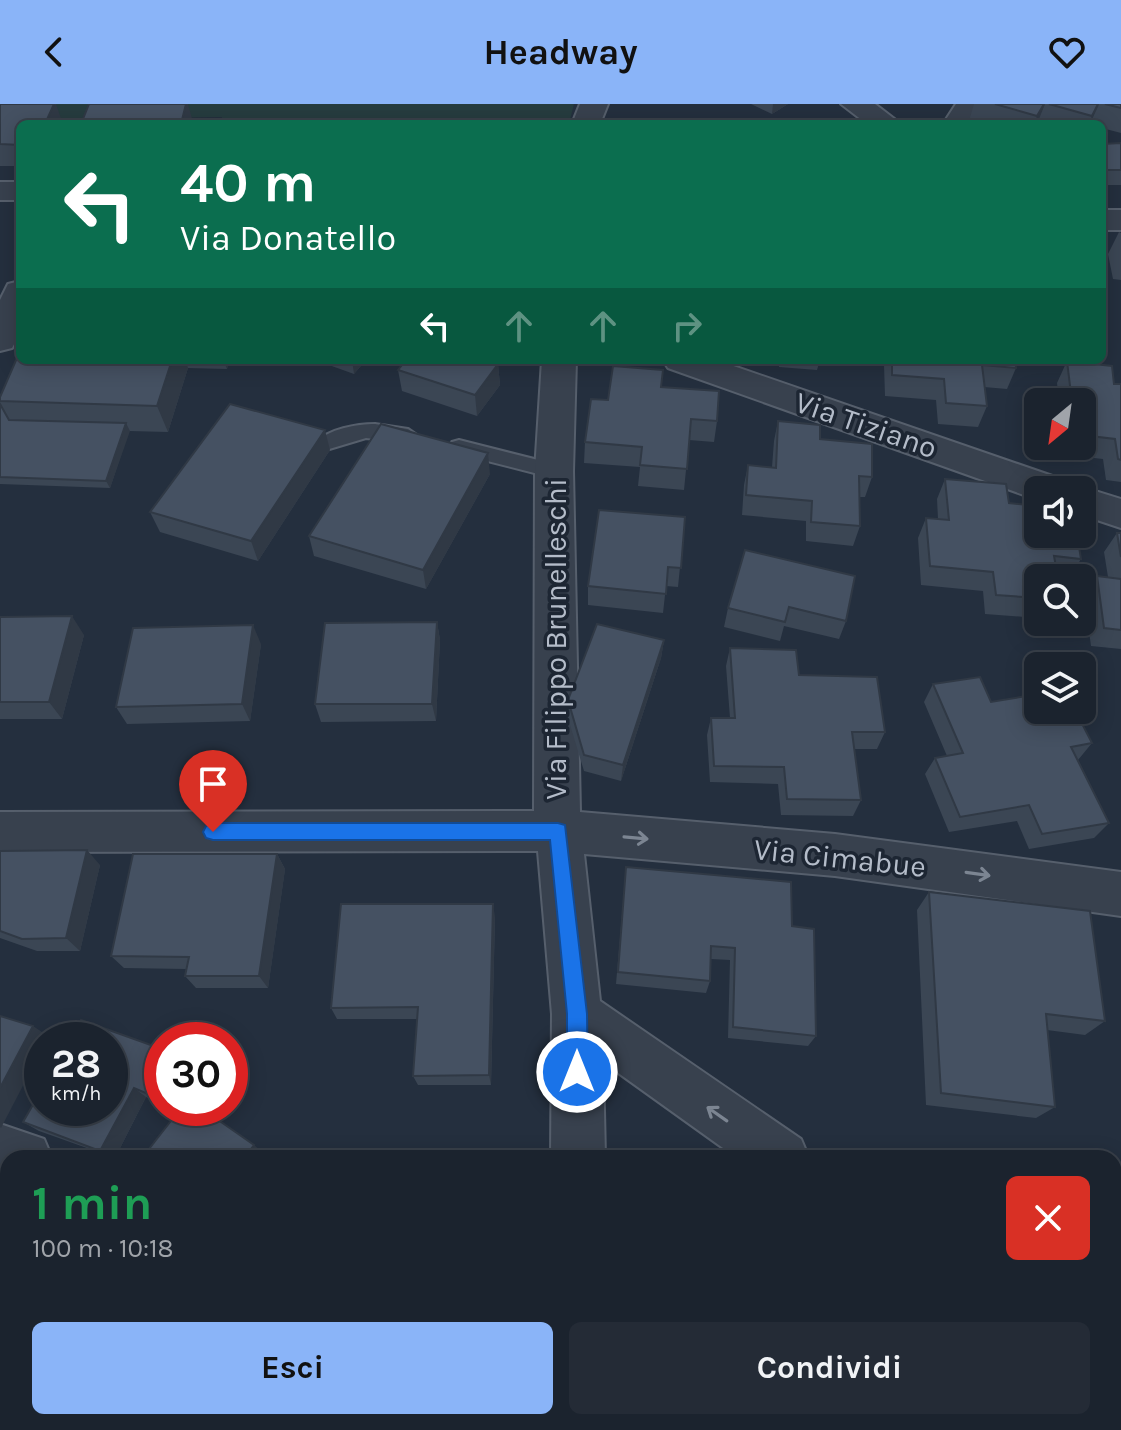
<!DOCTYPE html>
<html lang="it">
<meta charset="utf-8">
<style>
:root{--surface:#1b232e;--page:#242b36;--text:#f1f3f6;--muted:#a0a4aa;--line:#39404a;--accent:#8ab4f8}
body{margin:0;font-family:Karla,sans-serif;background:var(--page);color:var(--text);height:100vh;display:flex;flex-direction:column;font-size:30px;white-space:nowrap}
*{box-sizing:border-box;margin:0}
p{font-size:26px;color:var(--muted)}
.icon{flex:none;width:44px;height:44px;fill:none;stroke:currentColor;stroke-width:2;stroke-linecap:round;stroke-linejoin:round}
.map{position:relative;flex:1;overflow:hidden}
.drawer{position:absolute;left:0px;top:1046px;width:1122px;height:280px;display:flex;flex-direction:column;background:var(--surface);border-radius:24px 24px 0 0;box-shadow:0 4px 20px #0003,0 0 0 2px var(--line)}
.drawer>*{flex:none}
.top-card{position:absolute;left:16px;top:16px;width:1090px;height:244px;border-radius:12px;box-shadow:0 4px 20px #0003,0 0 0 2px var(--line);background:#0b6e4f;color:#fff;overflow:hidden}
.needle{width:52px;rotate:209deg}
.fabs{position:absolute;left:1024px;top:284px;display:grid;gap:16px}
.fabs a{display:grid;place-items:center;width:72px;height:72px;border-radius:12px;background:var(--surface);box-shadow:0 4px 20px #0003,0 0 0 2px var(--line);font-size:40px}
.speed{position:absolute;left:24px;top:918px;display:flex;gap:16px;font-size:40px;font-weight:700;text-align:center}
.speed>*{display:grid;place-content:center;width:104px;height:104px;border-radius:50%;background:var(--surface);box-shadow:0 4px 20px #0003,0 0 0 2px var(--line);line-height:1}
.speed small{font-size:20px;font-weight:400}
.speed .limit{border:12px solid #d22;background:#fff;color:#111}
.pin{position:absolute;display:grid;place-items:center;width:68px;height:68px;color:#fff;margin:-82px -34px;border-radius:50% 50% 50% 0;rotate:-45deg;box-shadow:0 0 8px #0007}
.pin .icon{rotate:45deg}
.me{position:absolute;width:88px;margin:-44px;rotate:0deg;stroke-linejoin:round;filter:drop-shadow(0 0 6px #0008)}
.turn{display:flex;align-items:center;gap:28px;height:168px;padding:0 32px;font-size:36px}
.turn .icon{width:104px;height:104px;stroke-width:2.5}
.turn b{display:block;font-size:56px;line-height:68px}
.lanes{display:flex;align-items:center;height:76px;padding:0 32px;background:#0003;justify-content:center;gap:40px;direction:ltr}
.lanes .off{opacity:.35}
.round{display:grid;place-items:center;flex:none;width:84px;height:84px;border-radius:12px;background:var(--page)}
.overview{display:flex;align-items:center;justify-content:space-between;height:136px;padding:0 32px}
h1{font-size:48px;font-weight:700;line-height:60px;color:#1e9e55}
.primary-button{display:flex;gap:16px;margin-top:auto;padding:16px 32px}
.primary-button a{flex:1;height:92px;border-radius:12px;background:var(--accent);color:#111;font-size:32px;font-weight:700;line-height:92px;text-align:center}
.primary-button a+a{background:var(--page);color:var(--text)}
header{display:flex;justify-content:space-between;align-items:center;height:104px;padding:0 32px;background:var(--accent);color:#111;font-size:36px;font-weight:700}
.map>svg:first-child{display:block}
.green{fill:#263c3f}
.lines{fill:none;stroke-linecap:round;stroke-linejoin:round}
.lane-casing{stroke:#565f6c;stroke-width:4}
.street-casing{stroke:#565f6c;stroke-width:4}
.lane{fill:#38414e;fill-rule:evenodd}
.street{fill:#38414e;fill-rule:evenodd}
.wall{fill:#3b4654}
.shaded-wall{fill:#303945}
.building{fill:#455162;stroke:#303945;stroke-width:2}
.oneway{stroke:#7c8592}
.route{fill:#1a73e8;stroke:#114b97;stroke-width:2}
.labels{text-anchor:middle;stroke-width:7;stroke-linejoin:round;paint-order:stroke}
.street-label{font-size:30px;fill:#b4bcc9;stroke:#1d2633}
</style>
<header><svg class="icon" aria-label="back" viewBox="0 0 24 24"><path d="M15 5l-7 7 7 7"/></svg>Headway<svg class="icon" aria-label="heart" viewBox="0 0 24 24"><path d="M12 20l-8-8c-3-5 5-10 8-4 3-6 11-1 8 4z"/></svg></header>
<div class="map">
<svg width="1121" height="1326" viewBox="0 0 1121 1326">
<rect width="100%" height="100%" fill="#242f3e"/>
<path class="green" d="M0,0H574L569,20H221L222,13L0,16Z"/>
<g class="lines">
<g class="lane-casing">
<path id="lane" d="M375,320L408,325L418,332L408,339L366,334L326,346L316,339C327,325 358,320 375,320Z
M459,336L554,360L561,362L564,367L561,372L554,374L452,348L449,343L452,338Z"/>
</g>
<g class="street-casing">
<path id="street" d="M580,0H608L600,20H572Z
M841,0H875L901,20H867Z
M956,0H984L971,20H943Z
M0,78H20V96H0Z
M1102,106H1121V126H1102Z
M20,177V229L12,244L0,247V196L8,180Z
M542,256H576L573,367L580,708L835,730L1121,768V812L835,772L584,750L600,897L801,1035L809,1054H737L603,958L605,1054H551L552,910L538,747L0,748V708L534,707L535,367Z
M663,256H716L1064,376L1070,386H1038V396L668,264Z
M1082,383L1121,395V424L1082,411V386H1072Z
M0,1020L44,1035L52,1054H8V1075L0,1072Z
M1114,1213L1121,1216V1274L1114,1271Z
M0,1241L8,1244V1302L0,1299Z
M42,1318H107L111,1326H46Z
M338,1318H400L404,1326H342Z
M549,1318H609V1326H549Z"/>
</g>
<use href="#lane" class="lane"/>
<use href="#street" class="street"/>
</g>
<path class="wall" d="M0,0L64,19L63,20H20V62H0Z
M751,0H788L772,10Z
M974,0H1121V29L1102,24V20H981L969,17Z
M1121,39V81H1102V40Z
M1119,128L1121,129V176L1113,175L1108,150Z
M20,247L229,256L227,265L188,264L168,328L129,327L110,384L0,380V290H1Z
M315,256H366L354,270Z
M406,256H491V257L498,260L500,281L477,312L402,287L398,266Z
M779,256H820L817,266L779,263Z
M886,256H1015L1016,264L1007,285L984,283L987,302L978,323L938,320L936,296L885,292L884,261Z
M1067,257L1114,280H1121V378L1106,376L1103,355L1040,348L1039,342H1082V298H1059L1057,279Z
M661,283L717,317L714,338L689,336L684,386L638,382L640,363L584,359L585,338L608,296Z
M778,317L820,335L872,373L865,393H859L860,422L853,442L806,437V417L742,411L744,381L748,361L772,363L774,337Z
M330,346L258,457L160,428L150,408Z
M490,370L426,485L314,452L309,432Z
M945,375L1009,399L1081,455L1069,474L1057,473L1038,474V514L985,510L983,487L921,481L918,434L926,414L938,415L937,395Z
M685,413L678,483L666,482L663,509L588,501V482Z
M1117,429H1121V545L1091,542L1084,491L1097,472L1108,473L1104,448Z
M745,446L846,517L839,535L784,522L780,537L724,523L728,504Z
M0,513L84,531L62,615H0Z
M437,518L440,536L436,617L321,618L315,600Z
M664,536L661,554L621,677L584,667L568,614V596Z
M261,540L250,617L127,620L116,603Z
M730,544L799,571L885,628L877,645H854L861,696L853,712L781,711L778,680L710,678L707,631L711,614H730L726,562Z
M933,580L991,598L1092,639L1078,656L1109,719L1094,734L1029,745L1017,717L949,728L925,670L935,654L947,652L924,598Z
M0,747L100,761L80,847H37L0,834Z
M277,750L285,765L268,884H196L185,872L186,865L124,864L111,852Z
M626,763L792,822L816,932L808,942L728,934L730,856L711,855L710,877L706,889L616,880Z
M929,788L1105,917L1085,931L1047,926L1055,1003L1036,1014L926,1001L917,806Z
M495,813L491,981H418L413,972L417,915H337L331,904Z
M81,916L160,999L146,993L115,1054L39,1027L23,1018Z
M1114,1079L1121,1080V1168L1114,1166Z"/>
<path class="shaded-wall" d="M54,0H56L63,20H45Z
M186,0H188L193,18V20H181Z
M773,0H788L772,10Z
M1045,0L1037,20H1034L1037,12Z
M1099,0L1090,20H1088L1092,12Z
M172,256H191L186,257L188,264L168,328L157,302Z
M225,256H229L227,265L224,258Z
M352,256H366L354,270Z
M498,260L500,281L477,312L475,291Z
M126,319L130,327L110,384L106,377Z
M325,326L330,346L258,457L251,437Z
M488,349L490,370L426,485L423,466Z
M72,512L84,531L62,615L49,598Z
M437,518L440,536L436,617L432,600Z
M253,521L261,540L250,617L242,600Z
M664,536L661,554L621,677L623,661Z
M87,746L100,761L80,847L66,834Z
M277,750L285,765L268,884L259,872Z
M493,800L495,813L491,981L489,971Z
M33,922L48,932L46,936H42V945L1,1024L0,1023V984Z
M162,962V995L160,999L148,990Z
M134,984L146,993L115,1054H113L100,1047Z
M254,1041L260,1046L255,1054H244Z
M8,1189V1222L0,1235V1202Z
M257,1318H268L276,1326H264Z"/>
<path class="building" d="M0,0H54L45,20H20V41L0,40Z
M89,0H186L181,20H81Z
M995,0H1044L1037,12Z
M1049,0H1098L1092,12Z
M1105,0H1121V4Z
M1121,39V66H1102V40Z
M20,247V256H172L157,302L0,297V293Z
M186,256H225L224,258L186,257Z
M406,256H488L498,260L475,291L398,266Z
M892,256H1015L1016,264L982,261L987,302L946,299L944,275L892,271Z
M1067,257L1112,262L1114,280H1121V356L1118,355L1115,335L1082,331V298H1072Z
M613,262L663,266L661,283L719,287L717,317L691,315L687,365L640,361L642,343L585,338L591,295L608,296Z
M0,300L9,316L126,319L106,377L0,373Z
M230,300L325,326L251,437L150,408Z
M778,317L820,321V335L872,340V373L859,372L860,422L811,418L812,397L746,391L748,361L776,364Z
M381,320L488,349L423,466L309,432Z
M945,375L1006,380L1009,399L1038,402V430H1077L1081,455L1054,452L1058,474H1038V494L996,491L993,468L930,462L926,414L949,416Z
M599,406L685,413L681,464L668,463L666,490L588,482Z
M1117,429H1121V453Z
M745,446L855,472L846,517L789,503L785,518L728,504Z
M1097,472L1121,475V526L1104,524Z
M72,512L49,598H0V513Z
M437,518L432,600H315L325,519Z
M597,520L664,536L623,661L584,651L568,596Z
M253,521L242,600L116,603L133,524Z
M730,544L796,546L799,571L877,573L885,628H852L861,696L787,695L784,663L714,662L711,614H735Z
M980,573L991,598L1038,590V606H1075L1092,639L1071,643L1109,719L1042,730L1029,701L960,713L935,654L963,649L933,580Z
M87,746L66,834L22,835L0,827V747Z
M133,750H277L259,872H185L189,853L111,852Z
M626,763L791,778L792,822L814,825L816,932L733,923L735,844L711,842L710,877L618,868Z
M929,788L1090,807L1105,917L1046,910L1055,1003L941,989Z
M341,800H493L489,971L413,972L418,903L331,904Z
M0,912L33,922L0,984Z
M81,916L162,945V962L148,990L134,984L100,1047L23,1018L42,985V1004H110V936H70Z
M181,1004H201L254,1041L244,1054H142Z
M1114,1079L1121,1080V1160L1117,1159Z
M0,1095L8,1099V1189L0,1202Z
M107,1318H257L264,1326H110L105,1320Z
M383,1318H494L485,1326H388Z"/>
<defs><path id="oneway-shaft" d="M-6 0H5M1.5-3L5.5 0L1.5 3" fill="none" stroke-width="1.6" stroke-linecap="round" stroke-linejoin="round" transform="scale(2)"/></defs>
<g class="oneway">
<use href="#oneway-shaft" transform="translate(636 734) rotate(5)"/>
<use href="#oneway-shaft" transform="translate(978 770) rotate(8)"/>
<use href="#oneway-shaft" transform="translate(717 1010) rotate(-145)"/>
</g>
<path class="route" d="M213,719H558L565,721L587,910L588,968L585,975L577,978L570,975L567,968V910L550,736H213L206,734L203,728L206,722Z"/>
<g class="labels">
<g class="street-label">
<text transform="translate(866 321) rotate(19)" y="10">Via Tiziano</text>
<text transform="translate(556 535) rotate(-90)" y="10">Via Filippo Brunelleschi</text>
<text transform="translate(840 754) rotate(6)" y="10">Via Cimabue</text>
</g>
</g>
</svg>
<div class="fabs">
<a><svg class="needle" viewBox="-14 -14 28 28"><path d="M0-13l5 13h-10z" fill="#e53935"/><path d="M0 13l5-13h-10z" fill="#a0a4aa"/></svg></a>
<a><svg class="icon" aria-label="sound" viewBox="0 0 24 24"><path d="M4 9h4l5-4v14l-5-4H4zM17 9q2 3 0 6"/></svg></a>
<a><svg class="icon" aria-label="search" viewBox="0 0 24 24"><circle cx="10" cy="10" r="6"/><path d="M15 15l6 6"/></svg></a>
<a><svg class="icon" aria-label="layers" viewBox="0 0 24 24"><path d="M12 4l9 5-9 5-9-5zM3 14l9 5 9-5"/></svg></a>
</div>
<div class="speed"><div>28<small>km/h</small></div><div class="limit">30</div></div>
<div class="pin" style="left:213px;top:728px;background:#d93025"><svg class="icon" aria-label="arrive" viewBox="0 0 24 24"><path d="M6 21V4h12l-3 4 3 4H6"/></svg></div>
<svg class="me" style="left:577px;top:968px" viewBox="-20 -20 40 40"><circle r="17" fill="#1a73e8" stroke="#fff" stroke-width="3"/><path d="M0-11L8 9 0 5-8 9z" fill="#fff"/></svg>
<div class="top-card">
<div class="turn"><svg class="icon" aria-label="left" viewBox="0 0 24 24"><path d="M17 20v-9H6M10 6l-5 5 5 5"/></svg><div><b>40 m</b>Via Donatello</div></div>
<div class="lanes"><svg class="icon" aria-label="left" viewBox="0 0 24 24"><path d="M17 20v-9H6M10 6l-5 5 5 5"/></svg><svg class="icon off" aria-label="ahead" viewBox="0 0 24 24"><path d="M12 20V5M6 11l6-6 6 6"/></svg><svg class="icon off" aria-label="ahead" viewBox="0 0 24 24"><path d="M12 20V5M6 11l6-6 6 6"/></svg><svg class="icon off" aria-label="right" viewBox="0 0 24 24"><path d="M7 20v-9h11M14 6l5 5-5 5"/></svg></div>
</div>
<section class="drawer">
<div class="overview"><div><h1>1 min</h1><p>100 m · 10:18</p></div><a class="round" style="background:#d93025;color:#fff"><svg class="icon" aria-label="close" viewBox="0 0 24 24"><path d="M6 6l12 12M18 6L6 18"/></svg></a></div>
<div class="primary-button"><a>Esci</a><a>Condividi</a></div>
</section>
</div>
